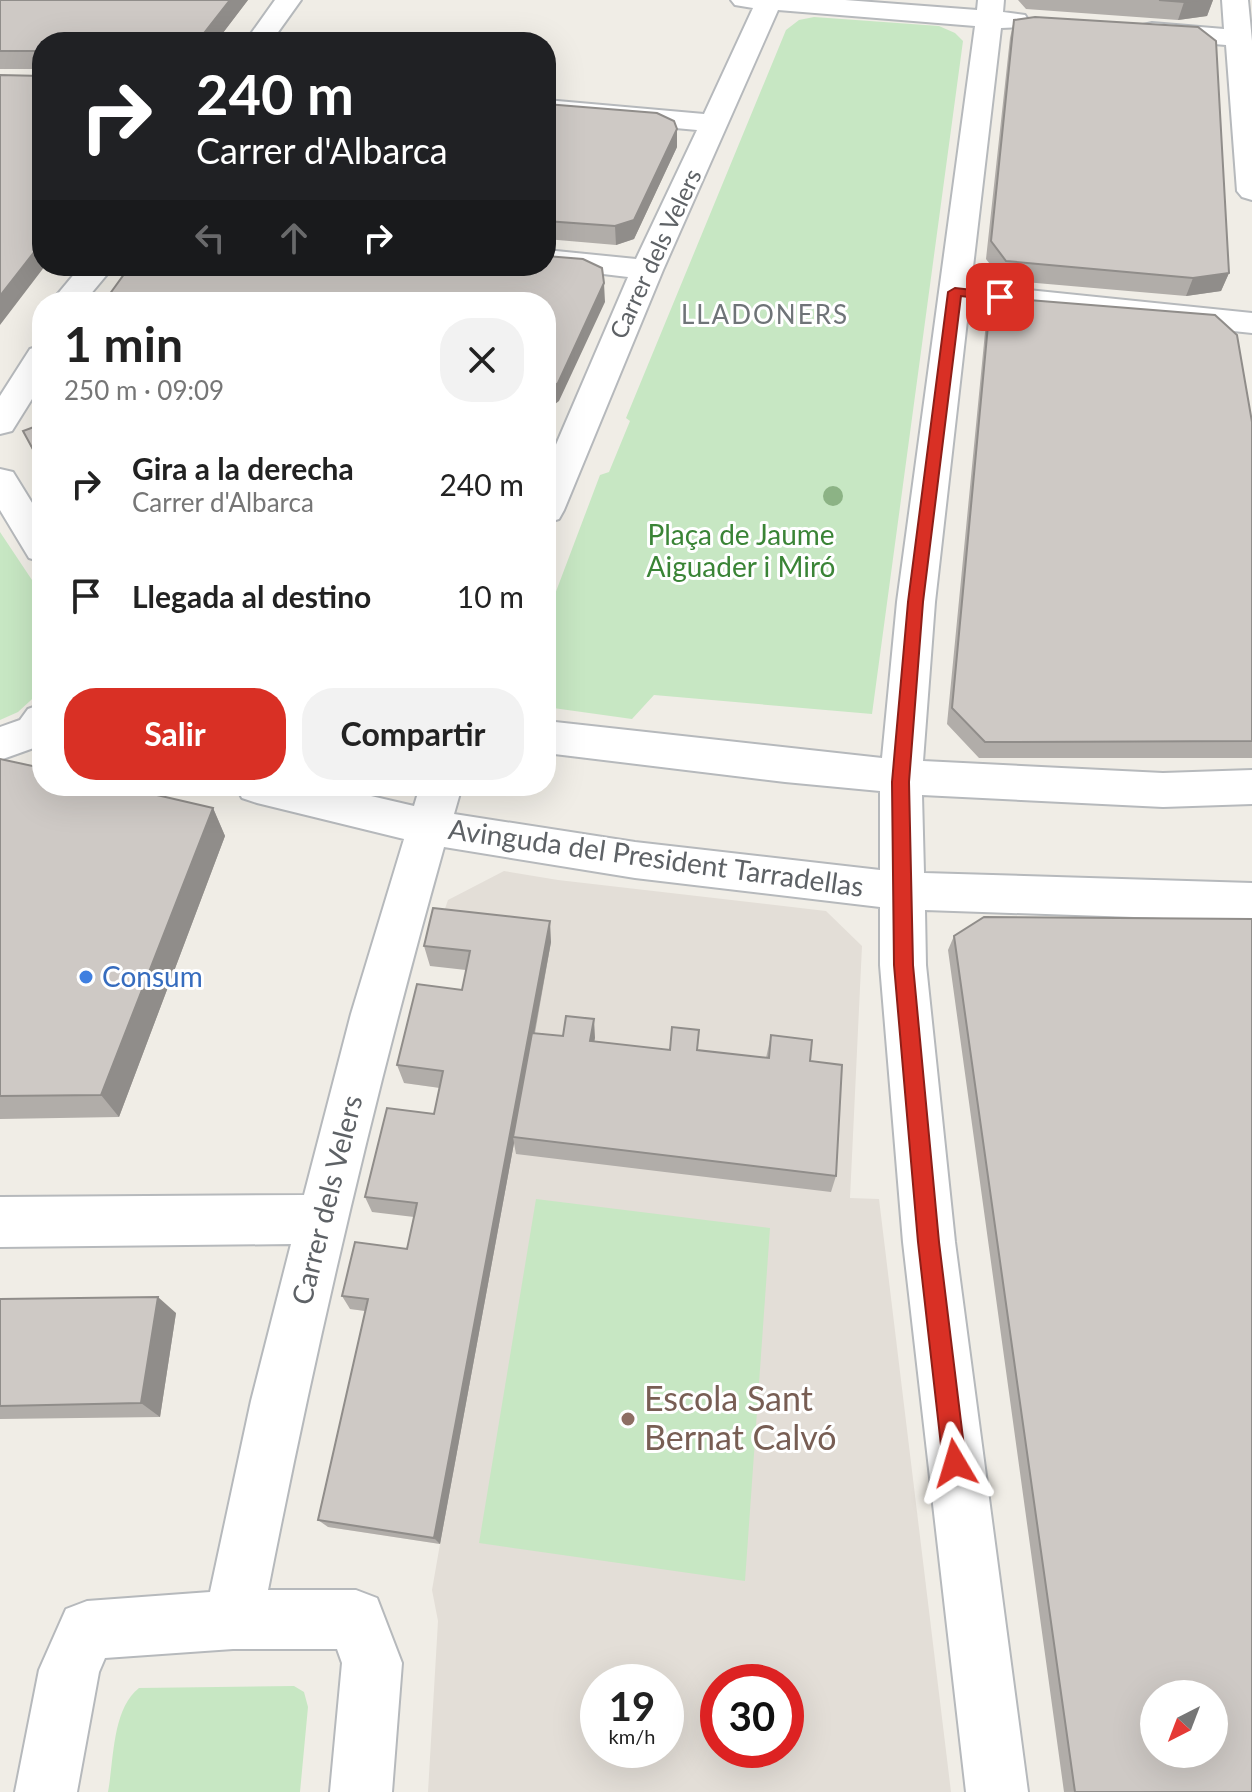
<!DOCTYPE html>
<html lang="es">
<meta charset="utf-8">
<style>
:root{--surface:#fff;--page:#f2f2f2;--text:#222;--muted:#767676;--accent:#d93025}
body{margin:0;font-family:Lato,sans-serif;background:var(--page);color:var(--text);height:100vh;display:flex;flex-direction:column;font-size:30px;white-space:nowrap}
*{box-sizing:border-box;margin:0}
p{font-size:26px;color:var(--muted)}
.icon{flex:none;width:44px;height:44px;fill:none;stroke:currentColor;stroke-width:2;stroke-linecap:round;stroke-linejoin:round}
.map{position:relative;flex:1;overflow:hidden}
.drawer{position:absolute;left:32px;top:292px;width:524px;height:504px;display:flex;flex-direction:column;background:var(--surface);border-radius:32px;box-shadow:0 8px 32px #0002}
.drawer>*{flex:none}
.guide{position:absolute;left:32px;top:32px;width:524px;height:244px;border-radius:32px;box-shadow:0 8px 32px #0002;background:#202124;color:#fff;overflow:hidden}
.needle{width:52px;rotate:222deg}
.fabs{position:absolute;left:1140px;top:1680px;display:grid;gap:16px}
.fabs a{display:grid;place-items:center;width:88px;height:88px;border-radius:50%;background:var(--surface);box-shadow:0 8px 32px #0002;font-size:40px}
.speed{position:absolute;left:580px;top:1664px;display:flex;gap:16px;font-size:40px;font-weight:700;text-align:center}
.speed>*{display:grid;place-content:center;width:104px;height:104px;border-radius:50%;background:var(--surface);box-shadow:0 8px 32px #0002;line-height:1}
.speed small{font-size:20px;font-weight:400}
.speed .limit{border:12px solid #d22;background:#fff;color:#111}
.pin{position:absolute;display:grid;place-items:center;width:68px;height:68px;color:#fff;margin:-34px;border-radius:16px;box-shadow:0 4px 12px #0006}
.me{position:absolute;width:88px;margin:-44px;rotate:353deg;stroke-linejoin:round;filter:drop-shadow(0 0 6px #0008)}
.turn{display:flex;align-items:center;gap:28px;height:168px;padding:0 32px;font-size:36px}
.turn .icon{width:104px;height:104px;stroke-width:2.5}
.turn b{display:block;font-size:56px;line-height:68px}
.lanes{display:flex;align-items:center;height:76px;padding:0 32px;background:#0003;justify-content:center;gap:40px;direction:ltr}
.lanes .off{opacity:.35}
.round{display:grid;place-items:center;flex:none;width:84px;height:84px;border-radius:32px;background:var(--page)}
.overview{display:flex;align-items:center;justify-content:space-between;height:136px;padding:0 32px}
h1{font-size:48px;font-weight:700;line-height:60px}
.action{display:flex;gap:16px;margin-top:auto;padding:16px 32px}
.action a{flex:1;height:92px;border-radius:32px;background:var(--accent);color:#fff;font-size:32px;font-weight:700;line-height:92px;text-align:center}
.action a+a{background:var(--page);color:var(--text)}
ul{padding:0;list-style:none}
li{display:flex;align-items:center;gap:24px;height:112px;padding:0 32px}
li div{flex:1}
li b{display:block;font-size:30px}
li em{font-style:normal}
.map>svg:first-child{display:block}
.education{fill:#e3ded7;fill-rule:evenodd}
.green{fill:#c7e7c3}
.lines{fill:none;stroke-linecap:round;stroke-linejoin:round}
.street-casing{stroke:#b6b9bc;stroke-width:4}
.street{fill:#fff;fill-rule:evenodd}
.tree{fill:#8cb385}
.wall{fill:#b1ada9}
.shaded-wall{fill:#908d8a}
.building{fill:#cec9c5;stroke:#908d8a;stroke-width:2;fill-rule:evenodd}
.route{fill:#d93025;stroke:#8d1f18;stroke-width:2}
.shop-dot{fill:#3f7fe0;stroke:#fff;stroke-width:3}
.education-dot{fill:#8d6e63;stroke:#fff;stroke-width:3}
.labels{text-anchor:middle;stroke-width:6;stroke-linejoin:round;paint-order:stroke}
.far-street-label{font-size:24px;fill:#5e6266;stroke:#fff}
.far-neighbourhood-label{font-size:26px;letter-spacing:2px;fill:#6f7478;stroke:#fff}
.park-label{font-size:28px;fill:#3a8436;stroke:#fff}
.street-label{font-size:28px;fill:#5e6266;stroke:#fff}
.shop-label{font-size:28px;fill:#366cbe;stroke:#fff;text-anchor:start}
.near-education-label{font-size:34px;fill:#785e54;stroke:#fff;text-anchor:start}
</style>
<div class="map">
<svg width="1252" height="1792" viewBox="0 0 1252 1792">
<rect width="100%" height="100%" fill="#f0ede6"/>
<path class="education" d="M504,871L558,880L826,911L862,946L850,1198L879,1199L951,1792H428L438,1621L432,1590L440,1544L328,1527L373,1312L350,1309L363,1257L413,1263L448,1089L404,1083L422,1004L466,1009L474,972L438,929L448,900ZM598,1682H666V1750H598ZM718,1682H786V1750H718Z"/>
<path class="green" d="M814,17L939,26L955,33L963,41L872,714L654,695L632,719L546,707V618L600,475L609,472L630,421L626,418L786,30L799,20Z
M0,532L42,595V690L18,712L0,720Z
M536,1199L770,1228L745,1581L479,1543Z
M294,1686L304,1692L308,1707L300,1792H108C114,1760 112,1709 139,1688Z"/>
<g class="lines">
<g class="street-casing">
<path id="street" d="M275,0H301L271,42H245Z
M731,0H845L977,10L978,0H1004L1003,12L1025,15L1029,21L1025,27L1001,28L971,284L1252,313V333L969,303L935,602L923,761L1163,773L1252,770V804L1163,807L922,795L924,873L1252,883V921L925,910L926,965L955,1242L1028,1792H966L903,1242L880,965V907L635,878L444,847C375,1092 317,1340 268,1590H356L377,1598L402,1663L392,1792H330L342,1663L337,1649H233L105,1658L99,1672L77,1792H15L39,1670L66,1609L87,1601L210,1592L251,1401L291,1244L0,1247V1197L304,1195L351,1014L404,839L257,803L242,798L236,786H328L414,806L420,786H462L454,814L635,842L880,870V791L785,782L546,753V721L882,758L897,602L975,26L778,10L663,270L564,510L559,519L546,523V468L628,277L537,266H546V250L636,259L697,130L546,116V100L704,114L753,8L735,5Z
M1222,0H1248L1252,41V200L1242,197L1237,191L1226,45L1152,39L1143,37L1139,31L1143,25L1152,23L1224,29Z
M81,266H114L84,302H51Z
M42,345V383L12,431L0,434V396L30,349Z
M0,469L13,472L42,519V562L29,558L0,510Z
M42,704V745L0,760V727L20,720L28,709Z"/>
</g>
<use href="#street" class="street"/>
</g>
<circle class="tree" cx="833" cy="496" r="10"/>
<path class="wall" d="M0,0H248L216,42H42V69H0Z
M1018,0H1213L1207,16L1178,20L1026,9Z
M1014,20L1229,273L1221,291L1186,296L1002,280L986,259L1010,38Z
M546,104L677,129V147L634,239L616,245L546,239Z
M990,304L1252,422V758H979L947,724L986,322Z
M42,424V469L23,431Z
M0,759L213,808L225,836L119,1117L0,1119Z
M954,936L1252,1792H1064L948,950Z
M551,942L535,1033L563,1036L594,1019V1042L670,1050H697L766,1058L771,1035L810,1061L836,1176L831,1192L516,1154L514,1143L440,1544L328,1527L318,1520L365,1311L350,1309L342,1296L407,1249L414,1217L372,1212L365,1197L434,1114L440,1088L404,1083L397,1065L462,990L466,970L430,966L424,946Z
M0,1299L176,1313L160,1417L0,1419Z"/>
<path class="shaded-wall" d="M230,0H248L216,42H197Z
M1199,0H1213L1207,16L1178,20L1184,2Z
M677,129V147L634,239L616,245L615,226Z
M42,242V266H45L0,325V296Z
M1229,273L1221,291L1186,296L1193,278Z
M604,283L605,302L559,401L546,411V392Z
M213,808L225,836L119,1117L101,1095Z
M550,921L551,942L515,1137H513L514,1143L440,1544L434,1538Z
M594,1019L595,1038L591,1060L590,1041Z
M158,1297L176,1313L160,1417L141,1403Z"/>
<path class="building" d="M0,0H230L197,42H42V51H0Z
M1159,0H1199L1184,2Z
M1035,17L1198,27L1216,41L1229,273L1193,278L1006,261L991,241L1014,20Z
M0,75L42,76V242L0,296Z
M546,104L657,113L674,121L677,129L634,220L615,226L546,221Z
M546,256L583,259L602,268L604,283L558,383L546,392V302H104L130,266H546Z
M1016,299L1215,315L1237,335L1252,422V741L985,742L952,708L990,304Z
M42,424V466L23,431Z
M0,759L42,768V786H118L213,808L101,1095L0,1096Z
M433,908L550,921L434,1538L318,1520L368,1299L342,1296L355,1242L407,1249L417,1203L365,1197L387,1108L434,1114L443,1071L397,1065L417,984L462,990L470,951L424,946Z
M984,917L1252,919V1792H1075L954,936ZM1154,1694H1214V1754H1154Z
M566,1016L594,1019L590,1041L670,1050L672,1027L699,1030L697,1050L769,1058L771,1035L812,1040L810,1061L842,1065L836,1176L513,1137L532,1033L563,1036Z
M158,1297L141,1403L0,1406V1299Z"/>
<path class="route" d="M955,288L1000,293L1006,297L1000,301L961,296L923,602L909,782L913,965L939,1242L966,1463L963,1471L955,1474L947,1471L943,1463L918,1242L894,965L892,782L908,602L948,292Z"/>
<circle class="shop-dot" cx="86" cy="977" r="8"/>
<circle class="education-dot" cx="628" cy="1419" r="8"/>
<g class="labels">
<g class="far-street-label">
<text transform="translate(656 254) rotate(-65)" y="8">Carrer dels Velers</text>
</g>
<g class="far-neighbourhood-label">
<text x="765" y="324">LLADONERS</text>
</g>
<g class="park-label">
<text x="741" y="545">Plaça de Jaume<tspan x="741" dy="32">Aiguader i Miró</tspan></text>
</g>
<g class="street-label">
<text transform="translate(656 858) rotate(8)" y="10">Avinguda del President Tarradellas</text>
<text transform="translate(327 1200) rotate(-76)" y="10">Carrer dels Velers</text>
</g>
<g class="shop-label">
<text x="102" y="987">Consum</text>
</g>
<g class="near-education-label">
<text x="644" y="1411">Escola Sant<tspan x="644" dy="39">Bernat Calvó</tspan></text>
</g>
</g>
</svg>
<div class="fabs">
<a><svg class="needle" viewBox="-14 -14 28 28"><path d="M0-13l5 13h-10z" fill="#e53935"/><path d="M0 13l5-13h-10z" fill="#767676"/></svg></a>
</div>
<div class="speed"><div>19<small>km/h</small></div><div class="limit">30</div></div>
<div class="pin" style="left:1000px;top:297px;background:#d93025"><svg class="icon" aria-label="arrive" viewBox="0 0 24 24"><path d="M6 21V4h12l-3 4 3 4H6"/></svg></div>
<svg class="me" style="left:955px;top:1463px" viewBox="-20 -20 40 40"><path d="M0-17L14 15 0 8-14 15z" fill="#d93025" stroke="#fff" stroke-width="4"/></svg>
<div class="guide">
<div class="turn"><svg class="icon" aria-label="right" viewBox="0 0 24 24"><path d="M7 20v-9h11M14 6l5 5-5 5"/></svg><div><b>240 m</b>Carrer d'Albarca</div></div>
<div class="lanes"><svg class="icon off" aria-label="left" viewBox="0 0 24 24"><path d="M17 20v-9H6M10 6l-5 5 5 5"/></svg><svg class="icon off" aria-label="ahead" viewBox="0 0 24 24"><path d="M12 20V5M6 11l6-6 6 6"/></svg><svg class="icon" aria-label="right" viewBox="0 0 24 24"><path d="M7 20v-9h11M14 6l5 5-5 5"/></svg></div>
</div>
<section class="drawer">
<div class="overview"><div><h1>1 min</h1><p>250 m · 09:09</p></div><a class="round"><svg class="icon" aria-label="close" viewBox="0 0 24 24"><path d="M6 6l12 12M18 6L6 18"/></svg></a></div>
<ul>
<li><svg class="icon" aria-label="right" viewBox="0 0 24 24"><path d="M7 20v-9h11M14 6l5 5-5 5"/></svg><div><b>Gira a la derecha</b><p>Carrer d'Albarca</p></div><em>240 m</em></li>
<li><svg class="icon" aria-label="arrive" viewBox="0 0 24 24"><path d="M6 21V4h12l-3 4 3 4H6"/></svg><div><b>Llegada al destino</b></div><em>10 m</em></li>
</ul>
<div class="action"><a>Salir</a><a>Compartir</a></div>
</section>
</div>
